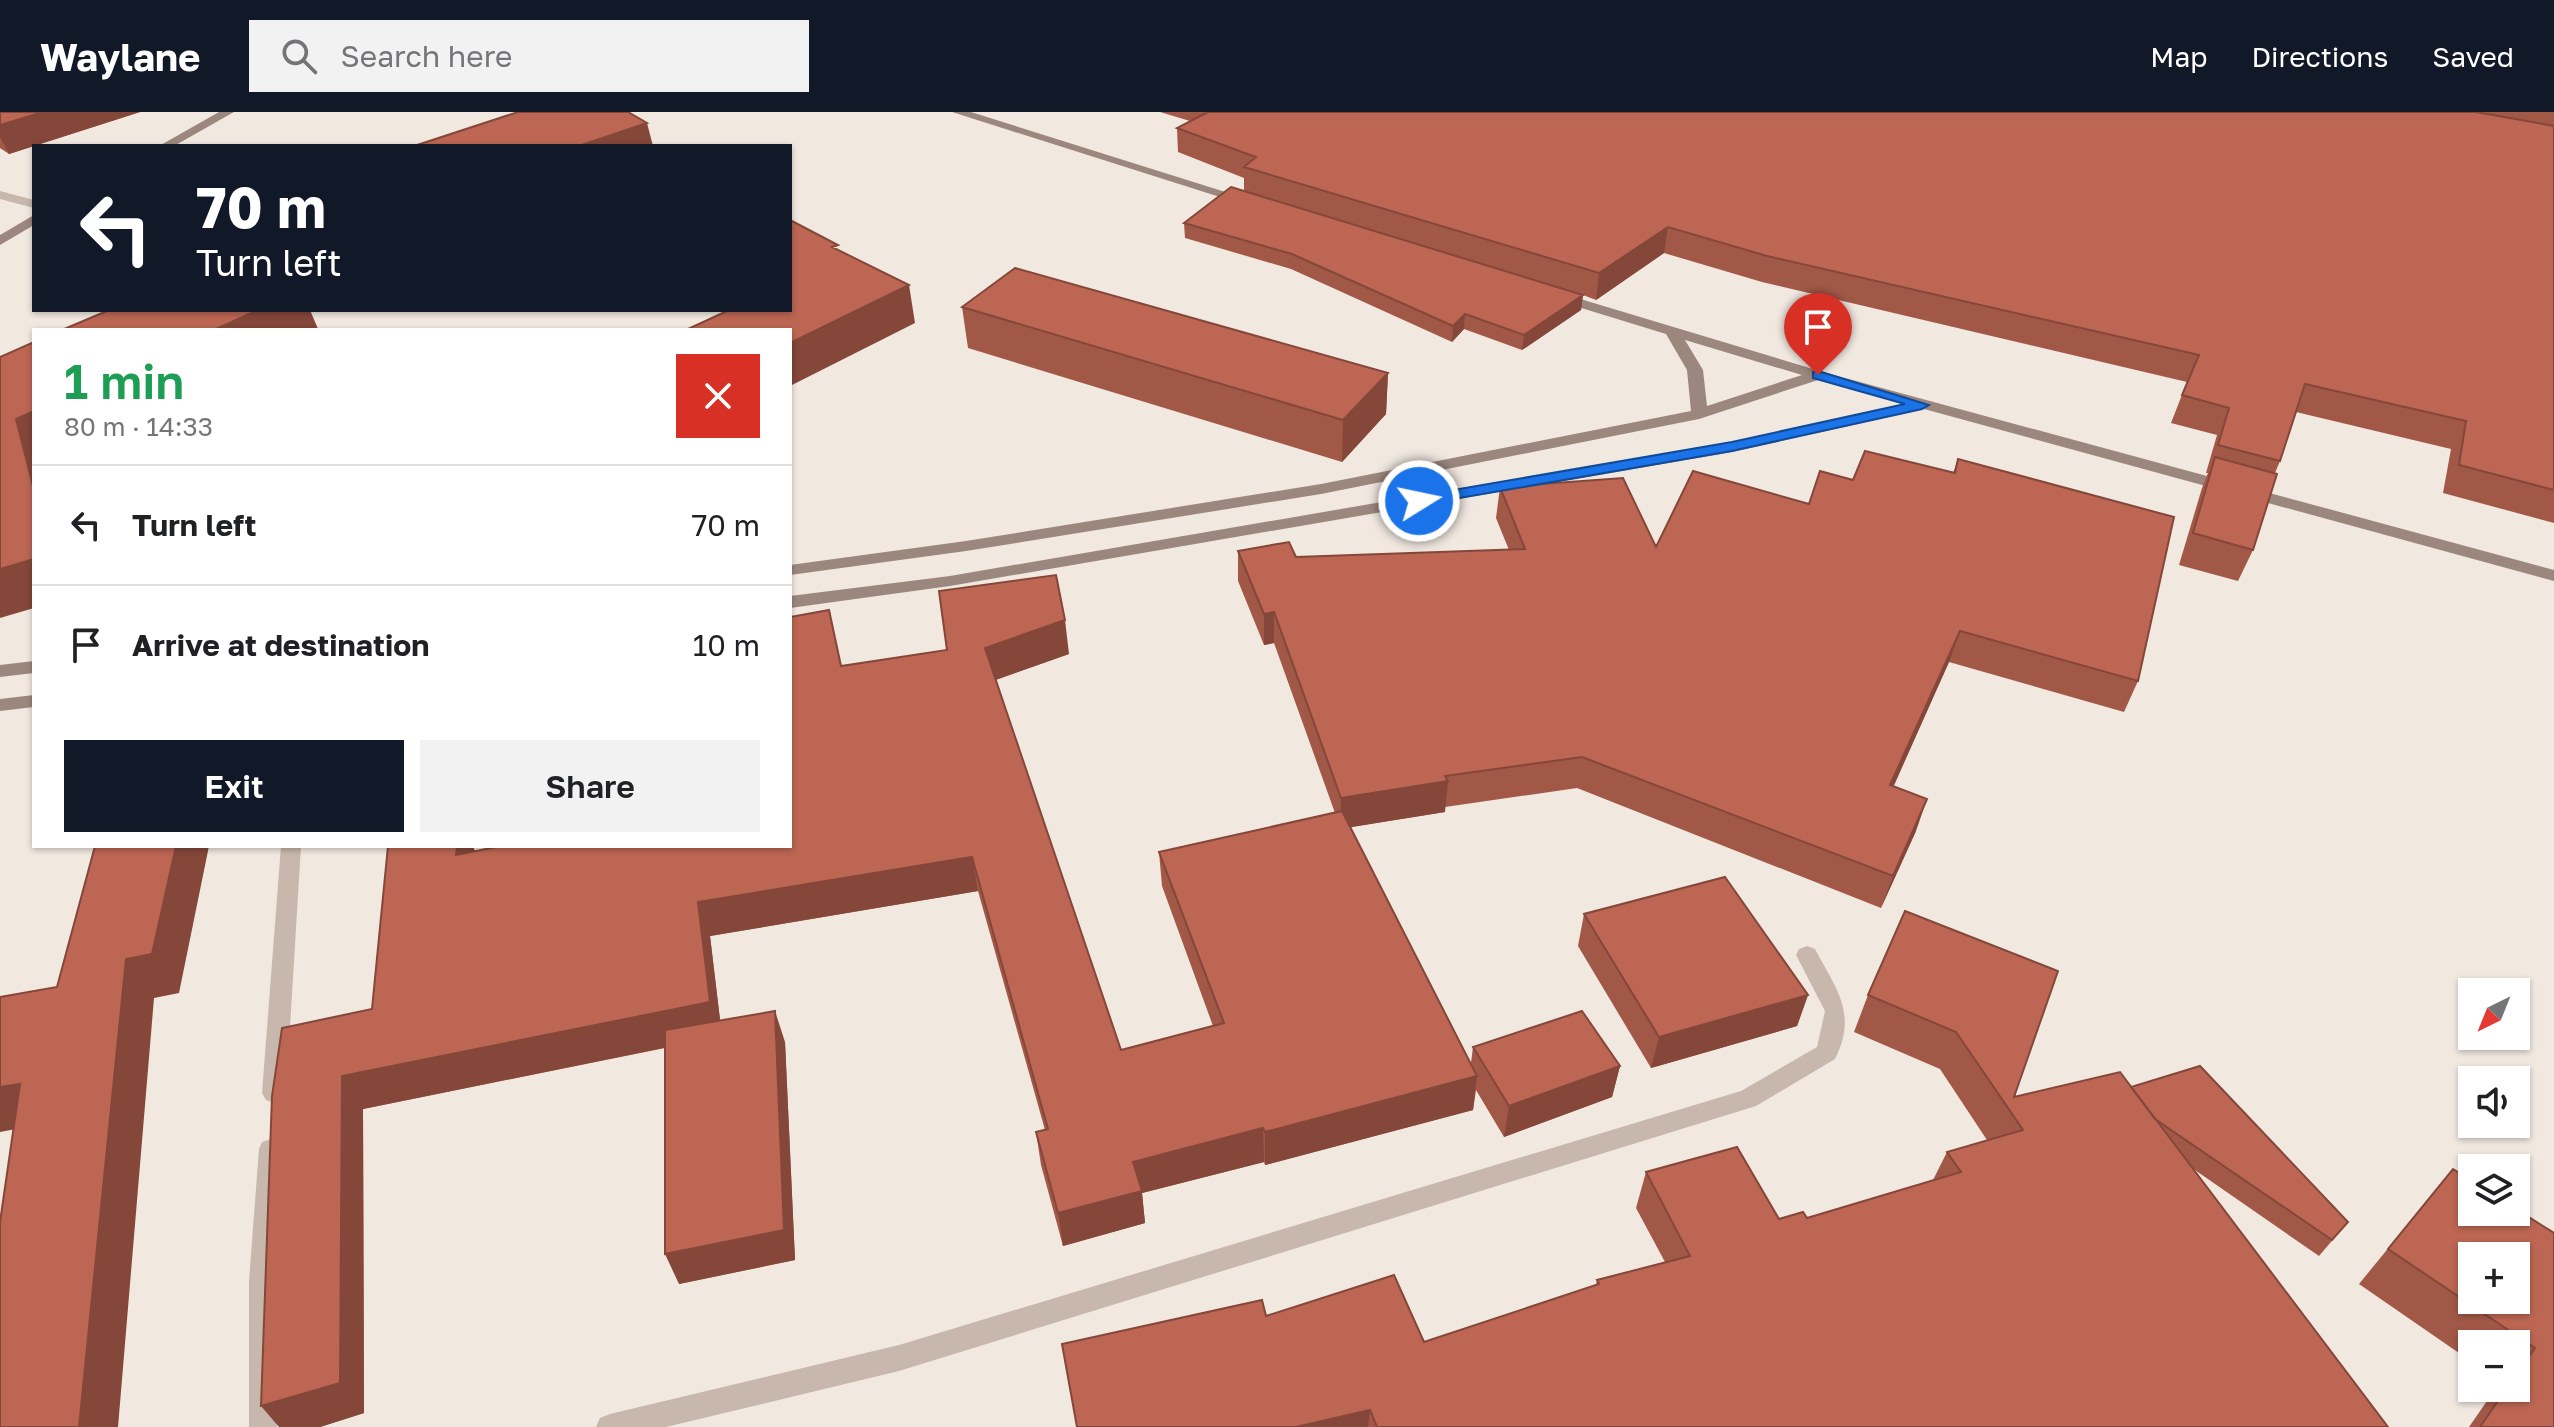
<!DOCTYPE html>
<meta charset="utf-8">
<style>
:root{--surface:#fff;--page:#f2f2f2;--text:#202124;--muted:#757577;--line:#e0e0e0;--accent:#111827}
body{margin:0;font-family:"Golos Text",sans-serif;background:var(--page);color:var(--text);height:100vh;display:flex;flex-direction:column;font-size:30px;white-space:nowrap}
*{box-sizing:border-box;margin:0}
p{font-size:26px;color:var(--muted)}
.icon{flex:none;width:44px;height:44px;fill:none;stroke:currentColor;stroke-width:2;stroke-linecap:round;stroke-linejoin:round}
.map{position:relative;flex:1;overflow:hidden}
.sheet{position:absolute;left:32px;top:216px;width:760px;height:520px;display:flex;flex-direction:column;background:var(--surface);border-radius:0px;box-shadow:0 2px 6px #0004}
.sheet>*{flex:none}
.banner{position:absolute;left:32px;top:32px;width:760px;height:168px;border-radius:0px;box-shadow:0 2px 6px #0004;background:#111827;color:#fff;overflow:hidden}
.needle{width:52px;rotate:223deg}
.controls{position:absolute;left:2458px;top:866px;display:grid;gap:16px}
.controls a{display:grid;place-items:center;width:72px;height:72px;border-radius:0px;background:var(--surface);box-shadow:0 2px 6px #0004;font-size:40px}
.pin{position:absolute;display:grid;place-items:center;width:68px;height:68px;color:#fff;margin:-82px -34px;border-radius:50% 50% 50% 0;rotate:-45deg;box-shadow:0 0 8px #0007}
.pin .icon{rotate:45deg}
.me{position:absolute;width:88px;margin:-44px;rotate:80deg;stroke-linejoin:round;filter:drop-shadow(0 0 6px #0008)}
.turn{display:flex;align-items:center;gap:28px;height:168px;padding:0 32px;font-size:36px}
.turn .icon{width:104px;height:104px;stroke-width:2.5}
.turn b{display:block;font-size:56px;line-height:68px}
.round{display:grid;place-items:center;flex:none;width:84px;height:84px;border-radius:0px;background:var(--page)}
.summary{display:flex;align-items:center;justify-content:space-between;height:136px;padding:0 32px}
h1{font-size:48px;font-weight:600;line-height:60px;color:#1e9e55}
.primary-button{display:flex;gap:16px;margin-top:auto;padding:16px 32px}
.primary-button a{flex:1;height:92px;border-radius:0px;background:var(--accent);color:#fff;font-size:32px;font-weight:600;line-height:92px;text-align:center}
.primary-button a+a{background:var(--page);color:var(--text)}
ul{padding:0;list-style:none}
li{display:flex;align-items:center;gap:24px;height:120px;padding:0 32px;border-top:2px solid var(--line)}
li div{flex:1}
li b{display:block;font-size:30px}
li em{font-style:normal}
header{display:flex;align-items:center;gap:48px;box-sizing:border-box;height:112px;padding:0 40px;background:var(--accent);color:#fff}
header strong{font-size:38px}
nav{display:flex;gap:44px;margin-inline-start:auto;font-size:28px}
.search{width:560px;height:72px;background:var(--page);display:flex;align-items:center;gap:20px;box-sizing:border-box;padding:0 28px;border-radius:0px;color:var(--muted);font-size:30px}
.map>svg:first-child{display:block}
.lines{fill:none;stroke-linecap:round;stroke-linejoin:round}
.street{fill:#c8b7ac;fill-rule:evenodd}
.secondary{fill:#9c877e;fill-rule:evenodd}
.wall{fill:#a25847}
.shaded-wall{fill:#84473a}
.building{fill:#bc6653;stroke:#84473a;stroke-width:2;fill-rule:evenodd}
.route{fill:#1a73e8;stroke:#114b97;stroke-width:2}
</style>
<header>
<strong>Waylane</strong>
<div class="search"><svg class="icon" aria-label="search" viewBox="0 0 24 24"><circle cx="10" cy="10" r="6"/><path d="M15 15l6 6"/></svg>Search here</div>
<nav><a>Map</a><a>Directions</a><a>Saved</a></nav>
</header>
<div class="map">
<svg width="2554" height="1315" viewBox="0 0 2554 1315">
<rect width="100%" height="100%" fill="#f1e8e0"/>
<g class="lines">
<path class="street" d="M0,79L34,88V96L0,87Z
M281,734H301L286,981L282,988L274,991L266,988L262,981Z
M1807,834L1815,837C1836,877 1858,901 1835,947L1756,994L899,1259L666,1315H596L600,1306L610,1302L899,1233L1741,979L1817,935L1825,899L1796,843L1799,837Z
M271,1027L280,1030L283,1037L275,1169L277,1315H249V1169L259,1037L262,1030Z"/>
<path class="secondary" d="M219,0H234L174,34H159Z
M952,0H971L1254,89L1242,92Z
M34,103V113L0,133V123Z
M1557,180L1823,260L2554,458V469L1924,297L1732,340L950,474L790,496V484L950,464L1732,330L1905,292L1818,268L1699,307L1321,382L966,439L790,463V453L966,429L1321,372L1691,299L1687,258L1666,222L1552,187L1550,184ZM1685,228L1802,263L1707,294L1703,258Z
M34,549V561L0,565V553Z
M34,583V595L0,599V587Z"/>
</g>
<path class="wall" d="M0,0H140L9,42L0,36Z
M1160,0H2554V411L2443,381L2451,337L2296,300L2280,349L2275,361L2253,438L2238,469L2179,453L2202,376L2208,361H2206L2217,323L2171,311L2187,270L1762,170L1664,141L1596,188L1583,183L1581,198L1522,238L1464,217L1452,230L1291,157L1185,126L1184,111L1244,79V66L1178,40L1177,16L1190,9Z
M962,195L1388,261L1386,302L1342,350L968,236Z
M1958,347L2138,569L2124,600L1949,550L1893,674L1916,719L1881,796L1577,676L1445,695V700L1350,715L1471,951L1473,935L1620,954L1612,985L1504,1025L1476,978L1473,998L1265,1053L1264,1050L1142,1081L1145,1111L1063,1134L1041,1053L1036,1020L1045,1018L978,779L710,824L720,908L785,930L795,1148L679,1172L665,936L363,997L364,1301L320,1315H279L372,897L475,740L790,734L841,554L1069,542L995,568L1121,938L1213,914L1162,774L1159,740L1335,701L1274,531L1264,533L1238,469V439L1296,445L1509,438L1496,406L1500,375L1656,435L1809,392L1853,368L1953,361Z
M1905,799L2014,985L2131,975L2348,1110L2319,1144L2192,1056L2388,1315H1077L1266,1204L1424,1230L1596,1173L1597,1168L1665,1150L1636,1096L1646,1060L1779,1107L1807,1106L1933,1068L1947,1040L1987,1028L1940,957L1854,920L1868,883Z
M1584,802L1808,883L1797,914L1651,956L1578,834Z
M2453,1057L2554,1121V1315H2469L2496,1276H2516V1232H2472V1250L2359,1172Z"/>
<path class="shaded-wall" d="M43,0H140L9,42L0,25V13Z
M647,11L653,34H579Z
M1668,115L1664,141L1596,188L1599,161Z
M909,173L915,211L790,274V231Z
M1583,183L1581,198L1522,238L1524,223Z
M258,198H310L318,217L315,218H214Z
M1465,202L1464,217L1452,230L1453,214Z
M1388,261L1386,302L1342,350L1343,308Z
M34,299V378L16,307Z
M34,447V496L0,506V457Z
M1274,500V531L1264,533V502Z
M1065,508L1069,542L990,570L985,536Z
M1960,519L1949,550L1880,705L1890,673Z
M1448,669L1445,700L1340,717L1341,686Z
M1927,687L1916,719L1881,796L1893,764Z
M176,734H209L179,881L154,886L118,1315H79L126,847Z
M457,734H473L475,739L473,778L456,743Z
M972,745L978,779L710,824L722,924L363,997L364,1301L320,1315H279L261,1294L342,964L698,790Z
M1808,883L1797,914L1651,956L1659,925Z
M775,899L785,930L795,1148L679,1172L665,1142Z
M1620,954L1612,985L1504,1025L1509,994Z
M1477,964L1473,998L1265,1053V1020Z
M20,972L53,1010L0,1020V975Z
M1263,1016L1264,1050L1142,1081L1145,1111L1063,1134L1058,1101L1133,1050Z
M1370,1298L1368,1315H1296Z"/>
<path class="building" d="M0,0H43L0,13Z
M518,0H628L647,11L579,34H414Z
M1208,0H2476L2554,14V378L2459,353L2466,309L2305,272L2280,349L2218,333L2229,296L2182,283L2199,243L1767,144L1668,115L1599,161L1244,55L1256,45L1177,16Z
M1231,75L1583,183L1524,223L1465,202L1453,214L1292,142L1184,111Z
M790,108L838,133L832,135L909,173L790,231V218H686L729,198H790Z
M1015,156L1388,261L1343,308L962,195Z
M109,198H258L214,218H62Z
M34,230V299L16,307L34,378V447L0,457V245Z
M1865,339L1955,361L1958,347L2174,405L2138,569L1960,519L1890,673L1927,687L1893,764L1582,645L1445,664L1448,669L1341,686L1274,500L1264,502L1238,439L1289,430L1296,445L1525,437L1500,375L1623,366L1656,435L1693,359L1809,392L1820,359L1853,368Z
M2215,345L2277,362L2253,438L2193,421Z
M1056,463L1065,508L985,536L1121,938L1224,911L1159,740L1342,699L1477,964L1265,1020L1263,1016L1133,1050L1142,1079L1058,1101L1036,1020L1048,1017L972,745L698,790L710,890L342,964L340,1271L261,1294L272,984L282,916L372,897L388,734H457L456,743L501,734H790V505L829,498L841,554L947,538L939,479Z
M95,734H176L152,842L126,847L79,1315H0V1110L20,972L0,975V885L57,875Z
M1725,765L1808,883L1659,925L1584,802Z
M1905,799L2058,859L2014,985L2120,960L2388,1315H1377L1370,1298L1296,1315H1077L1062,1232L1262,1188L1266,1204L1394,1163L1424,1230L1599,1172L1597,1168L1690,1144L1646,1060L1737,1035L1779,1107L1803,1100L1807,1106L1961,1060L1947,1040L2023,1018L1956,920L1868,883Z
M775,899L784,1118L665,1142V918Z
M1582,899L1620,954L1509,994L1473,935Z
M2200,954L2348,1110L2332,1128L2155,1007L2131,975Z
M2453,1057L2472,1069V1100H2516V1097L2554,1121V1315H2480L2507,1276H2516V1263L2535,1236L2388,1137ZM2472,1144H2516V1188H2472Z"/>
<path class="route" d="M1818,259L1929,293L1922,297L1732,339L1419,393L1412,389L1419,384L1732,330L1905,292L1813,266V260Z"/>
</svg>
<div class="controls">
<a><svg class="needle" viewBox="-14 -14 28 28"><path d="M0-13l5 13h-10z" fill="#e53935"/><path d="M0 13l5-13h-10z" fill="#757577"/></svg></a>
<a><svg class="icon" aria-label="sound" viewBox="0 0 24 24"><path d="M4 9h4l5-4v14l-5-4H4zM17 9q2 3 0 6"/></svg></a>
<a><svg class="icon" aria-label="layers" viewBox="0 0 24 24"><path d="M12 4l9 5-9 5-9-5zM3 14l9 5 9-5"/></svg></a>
<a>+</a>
<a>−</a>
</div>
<div class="pin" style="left:1818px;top:263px;background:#d93025"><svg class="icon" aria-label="arrive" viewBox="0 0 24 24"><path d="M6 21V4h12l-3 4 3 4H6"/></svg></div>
<svg class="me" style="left:1419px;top:389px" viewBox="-20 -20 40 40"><circle r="17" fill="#1a73e8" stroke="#fff" stroke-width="3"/><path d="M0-11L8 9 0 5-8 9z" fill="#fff"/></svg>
<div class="banner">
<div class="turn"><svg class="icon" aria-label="left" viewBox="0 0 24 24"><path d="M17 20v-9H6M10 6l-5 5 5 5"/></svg><div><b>70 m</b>Turn left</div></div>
</div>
<section class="sheet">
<div class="summary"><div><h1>1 min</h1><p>80 m · 14:33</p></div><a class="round" style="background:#d93025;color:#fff"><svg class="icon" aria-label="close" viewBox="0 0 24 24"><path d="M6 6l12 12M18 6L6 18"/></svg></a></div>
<ul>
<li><svg class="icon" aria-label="left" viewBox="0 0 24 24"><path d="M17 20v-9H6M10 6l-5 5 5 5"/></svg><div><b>Turn left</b></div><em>70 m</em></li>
<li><svg class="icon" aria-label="arrive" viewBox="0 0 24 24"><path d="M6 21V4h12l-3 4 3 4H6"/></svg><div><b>Arrive at destination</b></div><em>10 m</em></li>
</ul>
<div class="primary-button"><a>Exit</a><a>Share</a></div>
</section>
</div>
